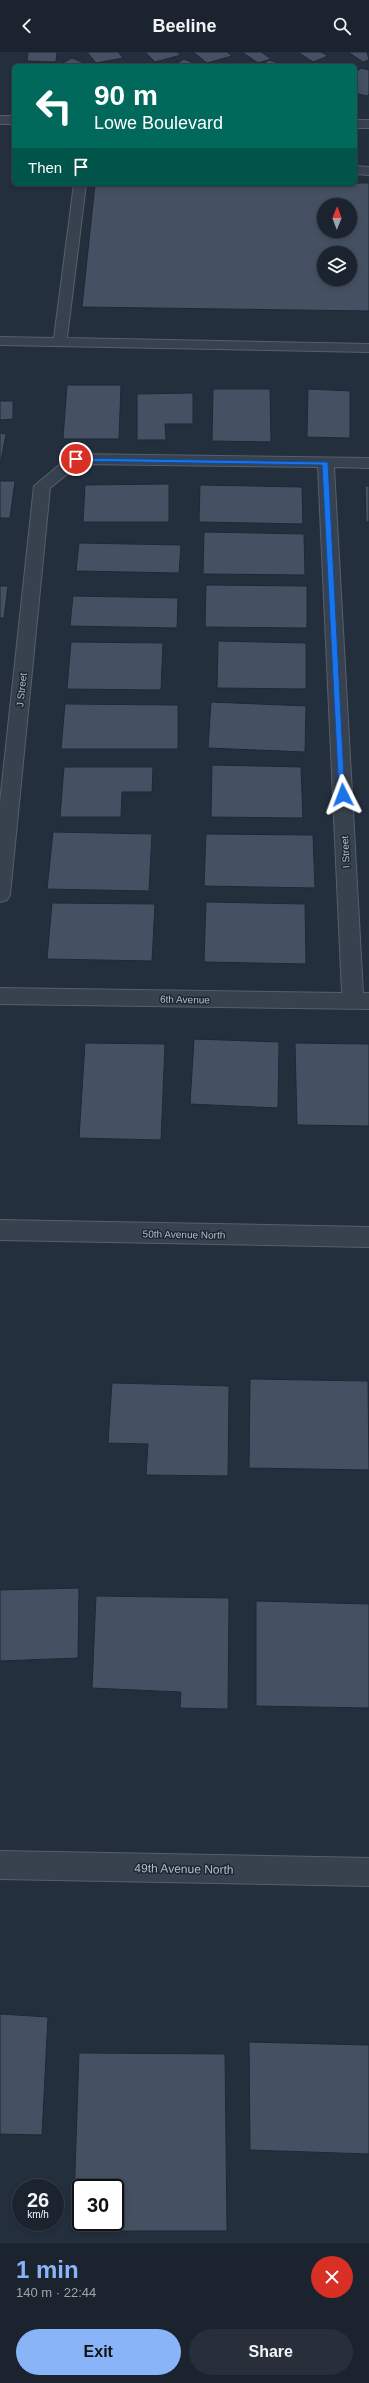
<!DOCTYPE html>
<meta charset="utf-8">
<style>
:root{--surface:#1b232e;--page:#282f3a;--text:#f1f3f6;--muted:#a0a4aa;--line:#39404a;--accent:#8ab4f8}
body{margin:0;font-family:Arial,sans-serif;background:var(--page);color:var(--text);height:100vh;display:flex;flex-direction:column;font-size:15px;white-space:nowrap}
*{box-sizing:border-box;margin:0}
p{font-size:13px;color:var(--muted)}
.icon{flex:none;width:22px;height:22px;fill:none;stroke:currentColor;stroke-width:2;stroke-linecap:round;stroke-linejoin:round}
.map{position:relative;height:2191px;overflow:hidden}
.sheet{display:flex;flex-direction:column;background:var(--surface);flex:1}
.sheet>*{flex:none}
.banner{position:absolute;left:12px;top:12px;width:345px;height:122px;border-radius:6px;box-shadow:0 2px 6px #0003,0 0 0 1px var(--line);background:#00695c;color:#fff;overflow:hidden}
.needle{width:26px;rotate:1deg}
.controls{position:absolute;left:317px;top:146px;display:grid;gap:8px}
.controls a{display:grid;place-items:center;width:40px;height:40px;border-radius:50%;background:var(--surface);box-shadow:0 2px 6px #0003,0 0 0 1px var(--line);font-size:20px}
.speed{position:absolute;left:12px;top:2127px;display:flex;gap:8px;font-size:20px;font-weight:700;text-align:center}
.speed>*{display:grid;place-content:center;width:52px;height:52px;border-radius:50%;background:var(--surface);box-shadow:0 2px 6px #0003,0 0 0 1px var(--line);line-height:1}
.speed small{font-size:10px;font-weight:400}
.speed .limit{border:2px solid #111;border-radius:6px;background:#fff;color:#111}
.pin{position:absolute;display:grid;place-items:center;width:34px;height:34px;color:#fff;margin:-17px;border:2px solid #fff;border-radius:50%;box-shadow:0 1px 4px #0007}
.me{position:absolute;width:44px;margin:-22px;rotate:357deg;stroke-linejoin:round;filter:drop-shadow(0 0 3px #0008)}
.turn{display:flex;align-items:center;gap:14px;height:84px;padding:0 16px;font-size:18px}
.turn .icon{width:52px;height:52px;stroke-width:2.5}
.turn b{display:block;font-size:28px;line-height:34px}
.then{display:flex;align-items:center;height:38px;padding:0 16px;background:#0003;gap:8px;font-size:15px}
.round{display:grid;place-items:center;flex:none;width:42px;height:42px;border-radius:21px;background:var(--page)}
.headline{display:flex;align-items:center;justify-content:space-between;height:68px;padding:0 16px}
h1{font-size:24px;font-weight:700;line-height:30px;color:var(--accent)}
.action{display:flex;gap:8px;margin-top:auto;padding:8px 16px}
.action a{flex:1;height:46px;border-radius:24px;background:var(--accent);color:#111;font-size:16px;font-weight:700;line-height:46px;text-align:center}
.action a+a{background:var(--page);color:var(--text)}
header{display:flex;justify-content:space-between;align-items:center;height:52px;padding:0 16px;background:var(--surface);font-size:18px;font-weight:700}
.map>svg:first-child{display:block}
.building{fill:#455162;stroke:#1f2835;fill-rule:evenodd}
.lines{fill:none;stroke-linecap:round;stroke-linejoin:round}
.lane-casing{stroke:#565f6c;stroke-width:2}
.street-casing{stroke:#565f6c;stroke-width:2}
.lane{fill:#38414e;fill-rule:evenodd}
.street{fill:#38414e;fill-rule:evenodd}
.route{fill:#1a73e8;stroke:#114b97}
.labels{text-anchor:middle;stroke-width:3;stroke-linejoin:round;paint-order:stroke}
.street-label{font-size:10px;fill:#b4bcc9;stroke:#1d2633}
.near-street-label{font-size:12px;fill:#b4bcc9;stroke:#1d2633}
</style>
<header><svg class="icon" aria-label="back" viewBox="0 0 24 24"><path d="M15 5l-7 7 7 7"/></svg>Beeline<svg class="icon" aria-label="search" viewBox="0 0 24 24"><circle cx="10" cy="10" r="6"/><path d="M15 15l6 6"/></svg></header>
<div class="map">
<svg width="369" height="2191" viewBox="0 0 369 2191">
<rect width="100%" height="100%" fill="#242f3e"/>
<path class="building" d="M28,0H57L56,10L27,9Z
M87,0H118L123,6L96,11Z
M145,0H177L181,3L155,10Z
M193,0H227L232,4L207,11Z
M242,0H261L271,7L258,11Z
M298,0H321L328,4L313,10Z
M348,0H367L369,8L363,10Z
M72,6L88,13L58,14Z
M184,7L198,13L173,14Z
M269,8L287,14H260Z
M338,10L352,14H332Z
M361,16L369,18V42L367,44L355,41V21Z
M355,131H369V259L82,255L95,132ZM324,153H350V179H324ZM324,201H350V227H324Z
M67,333H121L119,387H63Z
M213,337H270L271,390L212,389Z
M308,337L350,339V386L307,385Z
M193,341V372H165L166,388H137V342Z
M0,349H13V367L0,368Z
M0,381L6,382L0,414Z
M0,429H15L10,466H0Z
M169,432V470H83L85,433Z
M200,433L302,435L303,472L199,470Z
M365,434H369V470H366Z
M204,480L304,482L305,523L203,522Z
M79,491L181,493L179,521L76,519Z
M206,533L307,534V576L205,575Z
M0,534H8L4,566H0Z
M73,544L178,546L177,576L70,574Z
M218,589L306,591V637L217,636Z
M71,590L163,591L161,638L67,637Z
M211,650L306,654L305,700L208,696Z
M65,652L178,653V697H61Z
M212,713L301,715L303,766L211,765Z
M64,715H153L152,740H122L121,765H60Z
M53,780L152,782L149,839L47,837Z
M206,782L313,783L315,836L204,834Z
M206,850L305,852L306,912L204,910Z
M52,851L155,852L152,909L47,907Z
M194,987L279,990L278,1056L190,1052Z
M85,991L165,992L161,1088L79,1086Z
M295,991L369,992V1074L297,1073Z
M250,1327L368,1329L369,1418L249,1416Z
M112,1331L229,1334L228,1424L146,1423L148,1392L108,1391Z
M79,1536L78,1606L0,1609V1538Z
M96,1544L229,1546L228,1657L180,1656L181,1640L92,1636Z
M256,1549L369,1552V1656L256,1654Z
M0,1962L48,1965L42,2083L0,2082Z
M249,1990L369,1993V2102L250,2098Z
M79,2001L225,2002L227,2179H73ZM81,2136H115V2170H81Z"/>
<g class="lines">
<g class="lane-casing">
<path id="lane" d="M355,114L369,115V123L355,122Z
M74,132H86L67,286L369,292V300L0,293V285L54,286Z"/>
</g>
<g class="street-casing">
<path id="street" d="M0,64H14V72H0Z
M355,68H369V76H355Z
M76,402L369,406V416L334,415L363,941H369V957L0,952V936L342,941L318,415L80,412L50,436L10,843L7,848L0,850V750L34,434L70,404Z
M0,1168L369,1175V1195L0,1188Z
M0,1799L369,1806V1834L0,1827Z"/>
</g>
<use href="#lane" class="lane"/>
<use href="#street" class="street"/>
</g>
<path class="route" d="M74,406L328,410L345,745L339,743L322,413L76,409Z"/>
<g class="labels">
<g class="street-label">
<text transform="translate(21 638) rotate(-84)" y="4">J Street</text>
<text transform="translate(345 800) rotate(-93)" y="4">I Street</text>
<text transform="translate(185 947) rotate(1)" y="4">6th Avenue</text>
<text transform="translate(184 1182) rotate(1)" y="4">50th Avenue North</text>
</g>
<g class="near-street-label">
<text transform="translate(184 1817) rotate(1)" y="4">49th Avenue North</text>
</g>
</g>
</svg>
<div class="controls">
<a><svg class="needle" viewBox="-14 -14 28 28"><path d="M0-13l5 13h-10z" fill="#e53935"/><path d="M0 13l5-13h-10z" fill="#a0a4aa"/></svg></a>
<a><svg class="icon" aria-label="layers" viewBox="0 0 24 24"><path d="M12 4l9 5-9 5-9-5zM3 14l9 5 9-5"/></svg></a>
</div>
<div class="speed"><div>26<small>km/h</small></div><div class="limit">30</div></div>
<div class="pin" style="left:76px;top:407px;background:#d93025"><svg class="icon" aria-label="arrive" viewBox="0 0 24 24"><path d="M6 21V4h12l-3 4 3 4H6"/></svg></div>
<svg class="me" style="left:343px;top:743px" viewBox="-20 -20 40 40"><path d="M0-17L14 15 0 8-14 15z" fill="#1a73e8" stroke="#fff" stroke-width="4"/></svg>
<div class="banner">
<div class="turn"><svg class="icon" aria-label="left" viewBox="0 0 24 24"><path d="M17 20v-9H6M10 6l-5 5 5 5"/></svg><div><b>90 m</b>Lowe Boulevard</div></div>
<div class="then">Then<svg class="icon" aria-label="arrive" viewBox="0 0 24 24"><path d="M6 21V4h12l-3 4 3 4H6"/></svg></div>
</div>
</div>
<section class="sheet">
<div class="headline"><div><h1>1 min</h1><p>140 m · 22:44</p></div><a class="round" style="background:#d93025;color:#fff"><svg class="icon" aria-label="close" viewBox="0 0 24 24"><path d="M6 6l12 12M18 6L6 18"/></svg></a></div>
<div class="action"><a>Exit</a><a>Share</a></div>
</section>
